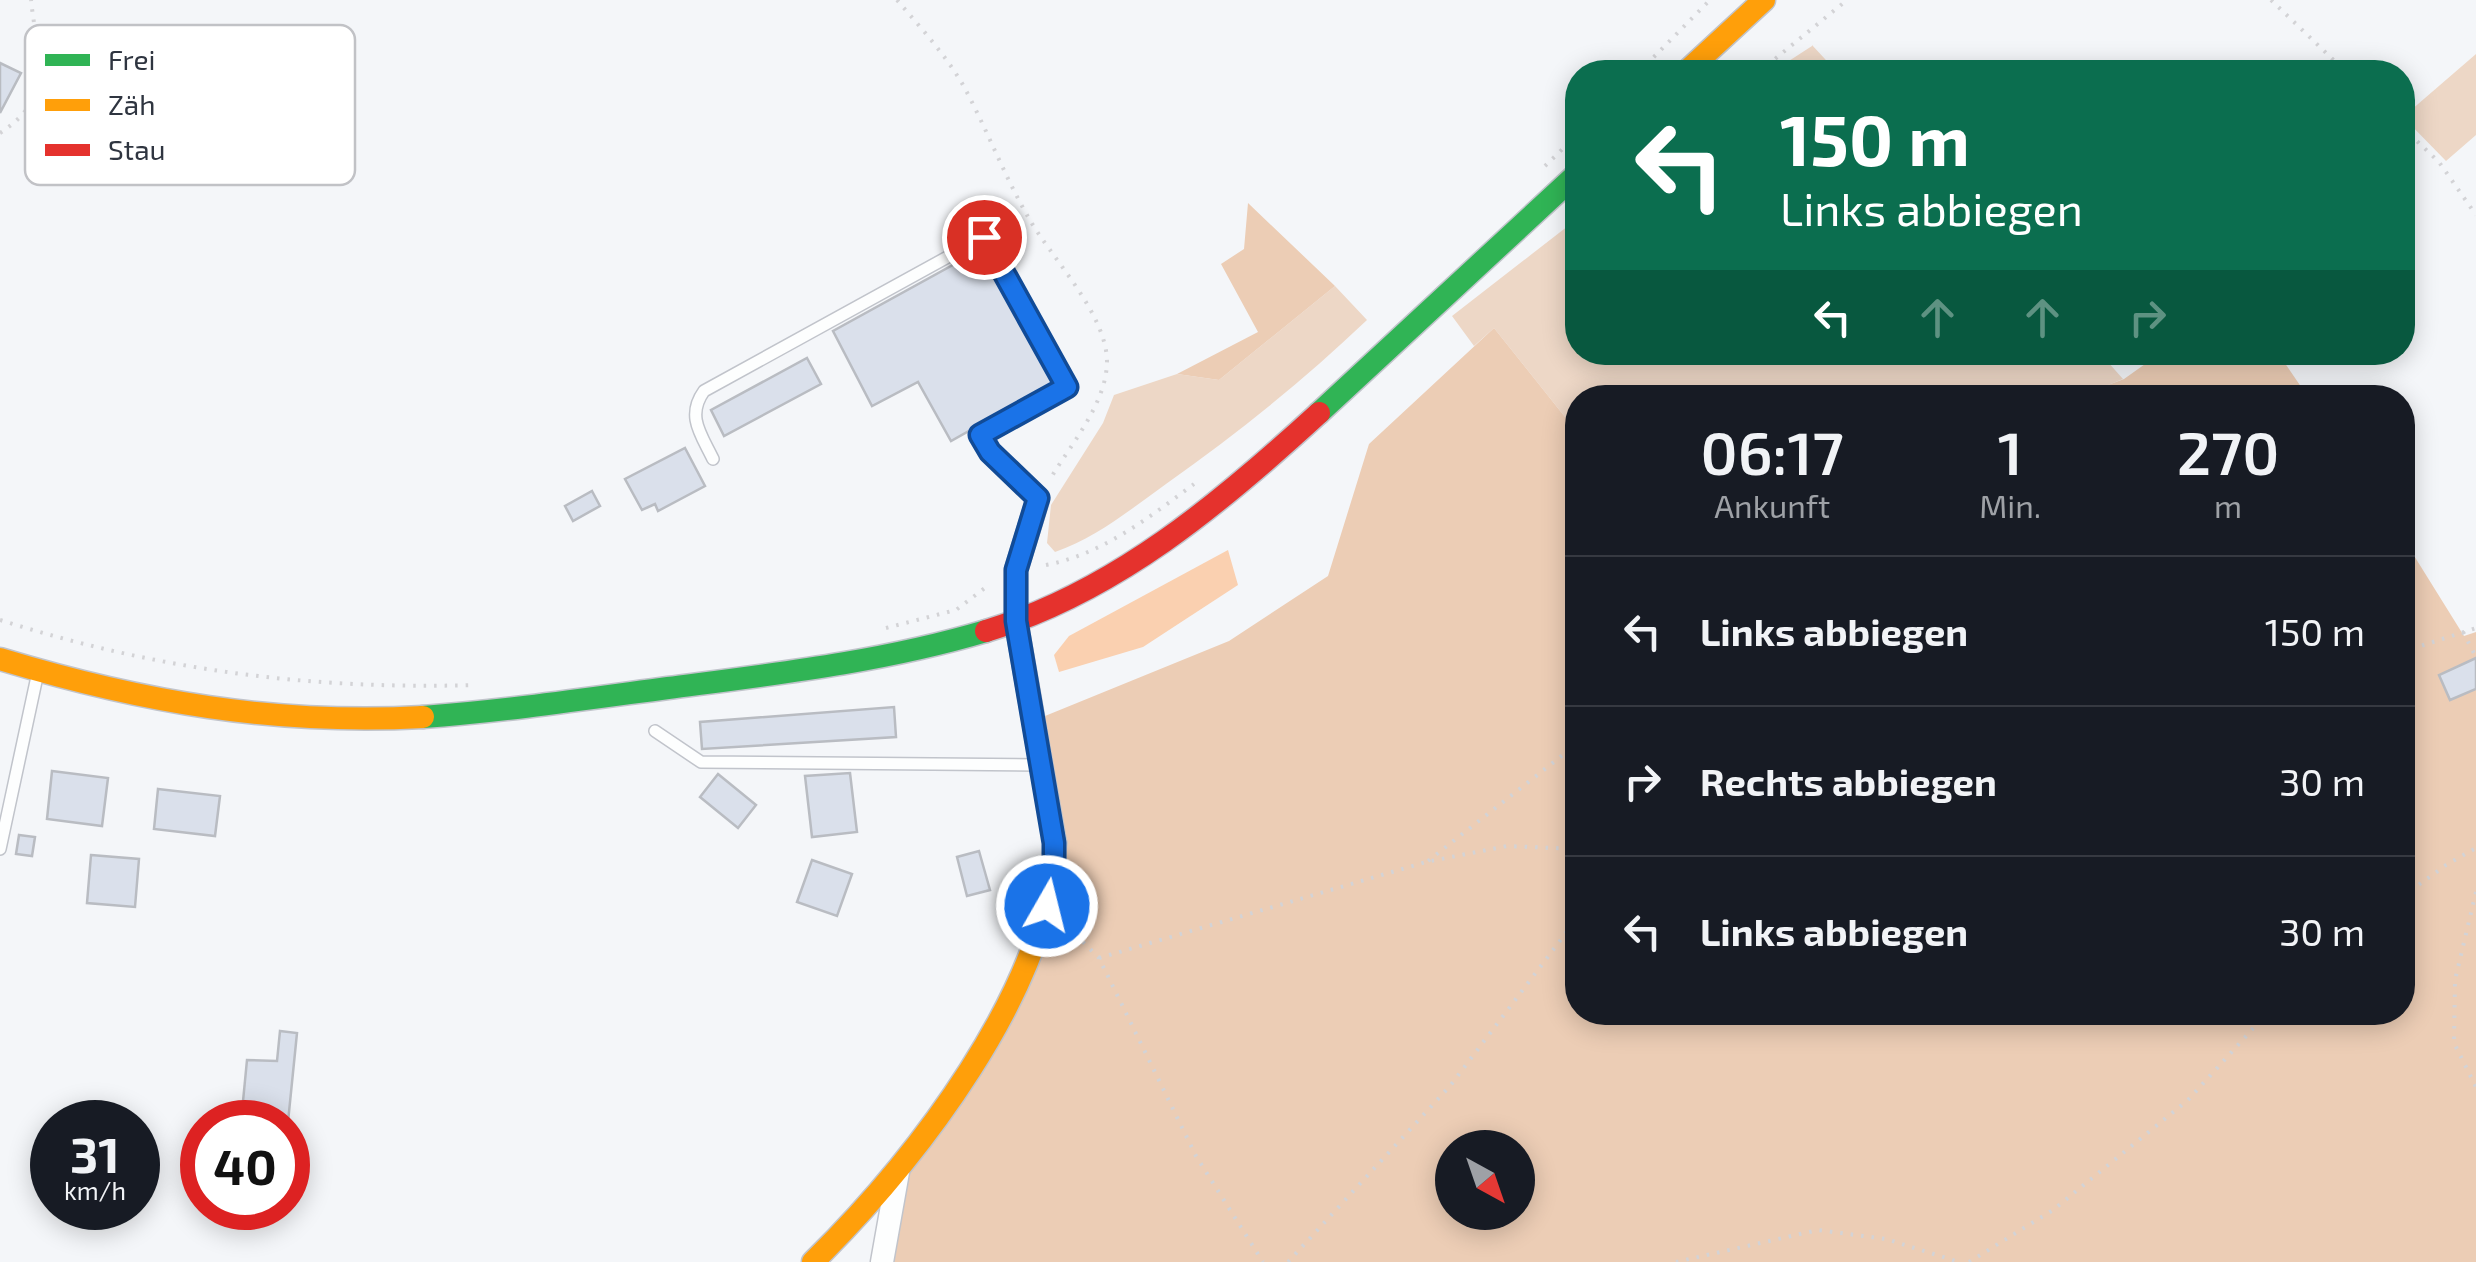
<!DOCTYPE html>
<html lang="de">
<meta charset="utf-8">
<style>
:root{--surface:#171b24;--page:#20242c;--text:#f1f3f6;--muted:#9ea1a6;--line:#363941}
body{margin:0;font-family:"Exo 2",sans-serif;background:var(--page);color:var(--text);height:100vh;display:flex;flex-direction:column;font-size:38px;white-space:nowrap}
*{box-sizing:border-box;margin:0}
p{font-size:32px;color:var(--muted)}
.icon{flex:none;width:55px;height:55px;fill:none;stroke:currentColor;stroke-width:2;stroke-linecap:round;stroke-linejoin:round}
.map{position:relative;flex:1;overflow:hidden}
.drawer{position:absolute;left:1565px;top:385px;width:850px;height:640px;display:flex;flex-direction:column;background:var(--surface);border-radius:40px;box-shadow:0 5px 25px #0003}
.drawer>*{flex:none}
.hud{position:absolute;left:1565px;top:60px;width:850px;height:305px;border-radius:40px;box-shadow:0 5px 25px #0003;background:#0b6e4f;color:#fff;overflow:hidden}
.needle{width:65px;rotate:140deg}
.fabs{position:absolute;left:1435px;top:1130px;display:grid;gap:20px}
.fabs a{display:grid;place-items:center;width:100px;height:100px;border-radius:50%;background:var(--surface);box-shadow:0 5px 25px #0003;font-size:50px}
.speed{position:absolute;left:30px;top:1100px;display:flex;gap:20px;font-size:50px;font-weight:700;text-align:center}
.speed>*{display:grid;place-content:center;width:130px;height:130px;border-radius:50%;background:var(--surface);box-shadow:0 5px 25px #0003;line-height:1}
.speed small{font-size:25px;font-weight:400}
.speed .limit{border:15px solid #d22;background:#fff;color:#111}
.pin{position:absolute;display:grid;place-items:center;width:85px;height:85px;color:#fff;margin:-42px;border:5px solid #fff;border-radius:50%;box-shadow:0 2px 10px #0007}
.me{position:absolute;width:110px;margin:-55px;rotate:8deg;stroke-linejoin:round;filter:drop-shadow(0 0 8px #0008)}
.turn{display:flex;align-items:center;gap:35px;height:210px;padding:0 50px;font-size:45px}
.turn .icon{width:130px;height:130px;stroke-width:2.5}
.turn b{display:block;font-size:70px;line-height:85px}
.lanes{display:flex;align-items:center;height:95px;padding:0 50px;background:#0003;justify-content:center;gap:50px;direction:ltr}
.lanes .off{opacity:.35}
.eta{display:flex;justify-content:space-evenly;align-items:center;height:170px;text-align:center}
.eta b{font-size:60px;font-weight:600;line-height:70px}
ul{padding:0;list-style:none}
li{display:flex;align-items:center;gap:30px;height:150px;padding:0 50px;border-top:2px solid var(--line)}
li div{flex:1}
li b{display:block;font-size:38px}
li em{font-style:normal}
.map>svg:first-child{display:block}
.green{fill:#edd7c6}
.forest{fill:#eccdb5;fill-rule:evenodd}
.water{fill:#fad0b0}
.building{fill:#dae0eb;stroke:#b9bcc2;stroke-width:2.5}
.lines{fill:none;stroke-linecap:round;stroke-linejoin:round}
.lane-casing{stroke:#c1c4cb;stroke-width:14}
.street-casing{stroke:#c1c4cb;stroke-width:25}
.fast-casing{stroke:#c1c4cb;stroke-width:25}
.slow-casing{stroke:#c1c4cb;stroke-width:25}
.jam-casing{stroke:#c1c4cb;stroke-width:25}
.path{stroke:#d3d3d6;stroke-width:4;stroke-dasharray:2.5 8;stroke-linecap:butt}
.lane{stroke:#fdfefe;stroke-width:11}
.street{stroke:#fdfefe;stroke-width:22}
.fast{stroke:#30b455;stroke-width:22}
.slow{stroke:#ff9f0a;stroke-width:22}
.jam{stroke:#e5322d;stroke-width:22}
.route-casing{stroke:#114b97;stroke-width:25}
.route{stroke:#1a73e8;stroke-width:18}
.key{fill:#fff;stroke:#c1c2c6;stroke-width:2.5}
.key-label{font-size:28px;fill:#2f3540}
</style>
<div class="map">
<svg width="2476" height="1262" viewBox="0 0 2476 1262">
<rect width="100%" height="100%" fill="#f4f6f9"/>
<path class="green" d="M1812,45L1837,72H1772L1812,46Z
M2476,54V135L2446,161L2403,117Z
M1577,219L1578,352H2099L2123,379L2076,398H1578L1577,432L1494,328L1474,346L1452,316Z
M1335,286L1367,320C1304,380 1237,434 1166,484C1131,509 1096,538 1055,552L1047,543L1051,505L1103,423L1114,395L1177,374L1219,380Z"/>
<path class="forest" d="M1248,203L1335,286L1219,380L1177,374L1258,332L1221,264L1244,249Z
M1494,328L1577,432L1578,1012H2402L2403,538L2464,636L2476,632V1262H891L914,1155L1042,940L1045,716L1229,641L1328,576L1369,444ZM1452,1148H1518V1212H1452Z
M2162,352L2278,353L2308,397H2076L2124,379Z"/>
<path class="water" d="M1228,550L1238,585L1143,647L1059,672L1054,655L1069,636Z"/>
<path class="building" d="M0,63L21,73L0,113Z
M980,250L1054,383L951,441L918,382L872,406L833,331Z
M807,358L821,384L724,436L711,410Z
M685,448L705,486L658,511L655,504L642,510L625,479Z
M592,491L600,506L573,521L565,506Z
M2476,658V689L2450,700L2439,675Z
M894,707L896,737L702,749L700,722Z
M52,771L108,778L102,826L47,819Z
M850,773L857,832L812,837L805,776Z
M718,774L756,805L738,828L700,797Z
M158,789L220,796L215,836L154,829Z
M19,835L35,837L32,856L16,854Z
M979,851L990,890L967,896L957,857Z
M91,855L139,859L135,907L87,903Z
M812,860L852,874L837,916L797,902Z
M280,1031L297,1033L288,1122H241L247,1060L277,1061Z"/>
<g class="lines">
<g class="lane-casing">
<path id="lane" d="M713,459C701,434 686,416 704,391L984,237L1067,387L980,435L989,452L1035,496
M655,731L701,762L1039,765
M0,849L38,672"/>
</g>
<g class="street-casing">
<path id="street" d="M882,1262L898,1172"/>
</g>
<g class="fast-casing">
<path id="fast" d="M1319,413L1578,173
M1038,499L1016,570V621L1055,843
M423,717C505,711 586,699 668,688C775,674 882,662 986,631"/>
</g>
<g class="slow-casing">
<path id="slow" d="M1686,72L1764,0
M0,659C142,702 274,725 423,717
M813,1262C914,1162 1050,990 1055,843"/>
</g>
<g class="jam-casing">
<path id="jam" d="M986,631C1115,592 1221,503 1319,413"/>
</g>
<path class="path" d="M897,0C920,27 945,54 963,85C986,127 1003,173 1027,215C1050,257 1106,312 1107,361C1107,402 1072,443 1052,476
M2271,0L2346,72
M1639,72L1710,0
M1759,72L1847,0
M2402,127L2439,162L2476,215
M0,133C56,97 37,57 31,0
M1545,166L1578,134
M1046,565C1103,554 1148,518 1194,484
M0,620C158,670 310,690 476,685
M886,628L956,610L990,584
M2463,632L2476,657
M2402,652L2476,628
M1428,861L1578,743
M2476,892L2455,980L2454,1043L2476,1087
M2402,897L2446,865L2476,848
M1068,927L1099,958L1196,1156L1263,1262
M1099,958L1426,862L1507,846L1578,849
M1288,1262L1450,1086L1578,917
M1676,1262L1818,1230L1886,1239L1959,1262
M1969,1262L2053,1210L2188,1100L2268,1012"/>
<use href="#lane" class="lane"/>
<use href="#street" class="street"/>
<use href="#fast" class="fast"/>
<use href="#slow" class="slow"/>
<use href="#jam" class="jam"/>
</g>
<g class="lines">
<g class="route-casing">
<path id="route" d="M984,237L1067,387L980,435L990,452L1038,498L1016,570V621L1054,843V876L1047,906"/>
</g>
<use href="#route" class="route"/>
</g>
<rect x="25" y="25" width="330" height="160" rx="15" class="key"/>
<rect x="45" y="54" width="45" height="12" fill="#30b455"/>
<rect x="45" y="99" width="45" height="12" fill="#ff9f0a"/>
<rect x="45" y="144" width="45" height="12" fill="#e5322d"/>
<g class="key-label">
<text x="108" y="70">Frei</text>
<text x="108" y="115">Zäh</text>
<text x="108" y="160">Stau</text>
</g>
</svg>
<div class="fabs">
<a><svg class="needle" viewBox="-14 -14 28 28"><path d="M0-13l5 13h-10z" fill="#e53935"/><path d="M0 13l5-13h-10z" fill="#9ea1a6"/></svg></a>
</div>
<div class="speed"><div>31<small>km/h</small></div><div class="limit">40</div></div>
<div class="pin" style="left:984px;top:237px;background:#d93025"><svg class="icon" aria-label="arrive" viewBox="0 0 24 24"><path d="M6 21V4h12l-3 4 3 4H6"/></svg></div>
<svg class="me" style="left:1047px;top:906px" viewBox="-20 -20 40 40"><circle r="17" fill="#1a73e8" stroke="#fff" stroke-width="3"/><path d="M0-11L8 9 0 5-8 9z" fill="#fff"/></svg>
<div class="hud">
<div class="turn"><svg class="icon" aria-label="left" viewBox="0 0 24 24"><path d="M17 20v-9H6M10 6l-5 5 5 5"/></svg><div><b>150 m</b>Links abbiegen</div></div>
<div class="lanes"><svg class="icon" aria-label="left" viewBox="0 0 24 24"><path d="M17 20v-9H6M10 6l-5 5 5 5"/></svg><svg class="icon off" aria-label="ahead" viewBox="0 0 24 24"><path d="M12 20V5M6 11l6-6 6 6"/></svg><svg class="icon off" aria-label="ahead" viewBox="0 0 24 24"><path d="M12 20V5M6 11l6-6 6 6"/></svg><svg class="icon off" aria-label="right" viewBox="0 0 24 24"><path d="M7 20v-9h11M14 6l5 5-5 5"/></svg></div>
</div>
<section class="drawer">
<div class="eta">
<div><b>06:17</b><p>Ankunft</p></div>
<div><b>1</b><p>Min.</p></div>
<div><b>270</b><p>m</p></div>
</div>
<ul>
<li><svg class="icon" aria-label="left" viewBox="0 0 24 24"><path d="M17 20v-9H6M10 6l-5 5 5 5"/></svg><div><b>Links abbiegen</b></div><em>150 m</em></li>
<li><svg class="icon" aria-label="right" viewBox="0 0 24 24"><path d="M7 20v-9h11M14 6l5 5-5 5"/></svg><div><b>Rechts abbiegen</b></div><em>30 m</em></li>
<li><svg class="icon" aria-label="left" viewBox="0 0 24 24"><path d="M17 20v-9H6M10 6l-5 5 5 5"/></svg><div><b>Links abbiegen</b></div><em>30 m</em></li>
</ul>
</section>
</div>
